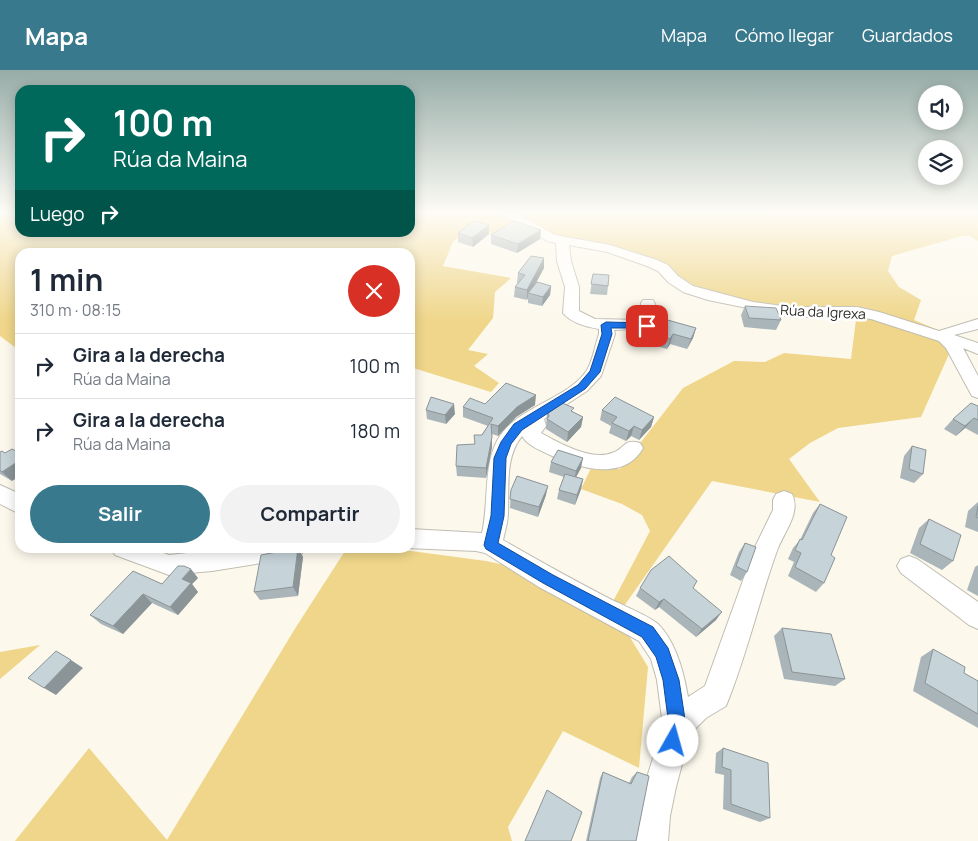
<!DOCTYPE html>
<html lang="es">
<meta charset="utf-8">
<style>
:root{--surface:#fff;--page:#f2f2f3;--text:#1f2937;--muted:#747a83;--line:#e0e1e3;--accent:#39798d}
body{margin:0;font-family:Manrope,sans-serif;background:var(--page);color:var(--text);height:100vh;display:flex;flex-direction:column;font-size:19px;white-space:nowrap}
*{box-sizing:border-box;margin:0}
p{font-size:16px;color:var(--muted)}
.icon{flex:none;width:28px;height:28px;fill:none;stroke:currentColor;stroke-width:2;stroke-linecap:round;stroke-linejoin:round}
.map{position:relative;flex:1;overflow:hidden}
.side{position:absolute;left:15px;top:178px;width:400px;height:305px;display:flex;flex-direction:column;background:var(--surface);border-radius:15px;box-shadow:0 2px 12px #0003}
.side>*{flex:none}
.hud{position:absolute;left:15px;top:15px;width:400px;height:152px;border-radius:15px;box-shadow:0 2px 12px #0003;background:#00695c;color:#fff;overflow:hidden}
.buttons{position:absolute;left:918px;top:15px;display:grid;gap:10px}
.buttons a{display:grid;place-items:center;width:45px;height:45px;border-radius:50%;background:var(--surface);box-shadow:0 2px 12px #0003;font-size:25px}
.pin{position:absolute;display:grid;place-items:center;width:42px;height:42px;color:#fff;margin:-21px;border-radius:10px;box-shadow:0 2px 8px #0006}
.me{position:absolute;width:55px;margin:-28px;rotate:7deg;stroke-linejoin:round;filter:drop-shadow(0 0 4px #0008)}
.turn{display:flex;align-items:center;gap:18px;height:105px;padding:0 15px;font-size:22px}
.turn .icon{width:65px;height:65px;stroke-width:2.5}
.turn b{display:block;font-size:35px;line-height:42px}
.then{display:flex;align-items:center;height:48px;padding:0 15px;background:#0003;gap:10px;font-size:19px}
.round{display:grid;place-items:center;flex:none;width:52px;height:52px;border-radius:26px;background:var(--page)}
.summary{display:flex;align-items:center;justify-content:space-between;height:85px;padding:0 15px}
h1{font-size:30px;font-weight:700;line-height:38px}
.primary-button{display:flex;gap:10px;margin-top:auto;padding:10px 15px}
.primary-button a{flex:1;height:58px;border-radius:30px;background:var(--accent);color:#fff;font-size:20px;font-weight:700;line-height:58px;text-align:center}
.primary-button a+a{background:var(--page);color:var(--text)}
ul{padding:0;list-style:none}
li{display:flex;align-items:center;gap:15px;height:65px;padding:0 15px;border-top:1px solid var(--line)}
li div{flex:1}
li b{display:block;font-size:19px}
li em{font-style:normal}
header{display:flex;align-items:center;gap:30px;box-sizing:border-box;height:70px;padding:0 25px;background:var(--accent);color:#fff}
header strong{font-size:24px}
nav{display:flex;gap:28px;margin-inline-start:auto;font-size:18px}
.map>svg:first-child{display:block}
.green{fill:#efd68a}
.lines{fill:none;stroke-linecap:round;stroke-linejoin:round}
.minor-casing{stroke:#c0bdb2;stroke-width:2}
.minor{fill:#fff;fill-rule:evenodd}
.wall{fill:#aab5ba}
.shaded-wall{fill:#8b9497}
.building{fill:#c6d3d8;stroke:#8b9497}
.route{fill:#1a73e8;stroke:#114b97}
.labels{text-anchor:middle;stroke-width:5;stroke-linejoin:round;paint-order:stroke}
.far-street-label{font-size:14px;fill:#2e2d29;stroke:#fff}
</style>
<header>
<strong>Mapa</strong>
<nav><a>Mapa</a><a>Cómo llegar</a><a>Guardados</a></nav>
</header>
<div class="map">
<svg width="978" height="771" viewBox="0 0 978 771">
<rect width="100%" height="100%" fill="#fcf8ec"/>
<path class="green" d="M0,143H20V162H410V143H978V171L970,166H962L892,186L888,201L899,217L921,230L914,250L945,263L953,275L921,347L838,358L810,373L789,389L820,432L712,411L617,546L648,597L639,698L563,661L508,757L512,771H15L89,678L167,770L296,557L345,481H411L486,491L536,502L608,541L650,461L642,445L622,434L581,419L592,396L620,399L683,318L734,291L765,292L784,283L851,289L857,242H791L688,219L652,193L541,163L499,166L470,157L453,172L443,196L511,208L495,222L493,248L468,280L488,284L474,296L499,313L491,322L410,297V182H20V281L0,266Z
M40,575L0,609V582Z"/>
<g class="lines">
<g class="minor-casing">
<path id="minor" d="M501,143H516L555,165L610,175L657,190L668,195L678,206L693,216L753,232L791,237H857L879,242L939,261L978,249V259L954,265L978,273V284L963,278L978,306V328L972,326L946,278L939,271L871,249L857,247H791L708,230L683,222L668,212L658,201L647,196L607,182L569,175L571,191L579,217V241L595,249L641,250V233L643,230H653C658,238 658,250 653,258L614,260L615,264L601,306L587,321L544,349L546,356L541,363C559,373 591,391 612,383C625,379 623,368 640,373L643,378C624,412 578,398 550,385C540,380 528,376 522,366C505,387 509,416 508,443C508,452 505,461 503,470C539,491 574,510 610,529C622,535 649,546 658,554C676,572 684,603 688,627L705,616L755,477L773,440V430L776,424L784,421L792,424C801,442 785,461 778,478C759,530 747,585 726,636L706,648L690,664L676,717L670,746L668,771H636L638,746L644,717L663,656L657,610L651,589L639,571L539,517L485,483L476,481L407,478H410V459L482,463C489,434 483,395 498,369C517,336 569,329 587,300C593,290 595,275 599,264V259C587,257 571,253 563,243L565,217L557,191L556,173L547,171Z
M0,415L20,424V444L0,434Z
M111,478H149L169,485L233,478H305L301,485L293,488L212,501L169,505L115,485Z
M909,486L917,489L978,532V559L969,555L901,503L897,496L901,489Z"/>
</g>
<use href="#minor" class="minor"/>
</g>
<path class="wall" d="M541,160L540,169L517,183L491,174V165Z
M458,163L489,164L473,177L458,172Z
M544,188V198L534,216H551L550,225L542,236L528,233V227L527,230L514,227L515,217L518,213H517L518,203Z
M593,204L608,216L607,225L590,224Z
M745,236L781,250L776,260L744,257L741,245Z
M696,258L693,268L687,279L670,274L667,279L653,275L656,265Z
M485,334L535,335L516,347L498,366L492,364V377L486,408L457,406L456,396L475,374L488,356L463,347V337Z
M978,336V365L965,358L956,366L944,359L953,349Z
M426,340L455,344L446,354L427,349Z
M547,340L573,342L583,347L581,357L567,372L546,359Z
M602,340L654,347L651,357L639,370L631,366L626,371L609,363L611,356L600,350Z
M912,376L923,404L914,413L900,408L904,386Z
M0,382L12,411L0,404Z
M551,392L581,398L576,407L583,409L581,419L575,435L557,429L559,420L564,407L549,402Z
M511,420L546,425L538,447L510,438Z
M978,432V462L965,457L968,441Z
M820,434L831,485L824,513L816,522L788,506L794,492L788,489L793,478L800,470L813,443Z
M929,449L953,491L942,500L910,483L919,458Z
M745,473L747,502L741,511L730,505L739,482Z
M298,478L303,487L298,526L260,530L254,522Z
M978,495V526L967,520L975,497Z
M198,508L192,514L198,522L178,545L152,533L123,564L101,554L90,545L162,514Z
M640,518H693L716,550L696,567L659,537L655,540L636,526Z
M782,558L845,609L835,616L784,609L774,566Z
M933,579L964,603L978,611V658L913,621L921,587Z
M723,678L770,748L760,752L723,739L724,705L715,703L716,683Z
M603,702L629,713L632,707L637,702L636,771H586L600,708Z"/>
<path class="shaded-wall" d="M489,155V164L473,177L472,168Z
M541,160L540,169L517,183L518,174Z
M544,188V198L530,224L528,223V227L527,230V220Z
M551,216L550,225L542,236L543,227Z
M696,258L693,268L687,279L691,269Z
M673,264L670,274L667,279L670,269Z
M536,325L535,335L516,347L498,366V356L517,337Z
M454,334L455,344L446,354L445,345Z
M583,347L581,357L567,372L568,362Z
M654,347L651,357L639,370L642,360Z
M974,348L965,358L956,366L965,356Z
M634,356L631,366L626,371L629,361Z
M492,367V377L486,408V398Z
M583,388L581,398L574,411L576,401Z
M20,390V406L12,411L2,402Z
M583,409L581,419L575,435L577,425Z
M548,416L546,425L538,447L539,437Z
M298,478L303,487L298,526L293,517Z
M191,499L198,508L192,514L198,522L178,545L170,537L182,509Z
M143,524L152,533L123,564L113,556Z
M664,529L659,537L655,540L659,532Z
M722,542L716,550L696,567L702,559Z
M71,590L83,598L56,625L44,618Z"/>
<path class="building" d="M474,151L489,155L472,168L458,163Z
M514,151L541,160L518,174L491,165Z
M531,186L544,188L527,220L515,217L525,205L518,203Z
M593,204L609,205L608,216L591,214Z
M537,212L551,216L543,227L528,223Z
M745,236L776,238L781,250L749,248Z
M664,249L696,258L691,269L673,264L670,269L656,265Z
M506,313L536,325L517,337L498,356L491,354L492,367L486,398L456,396L457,375L475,374L474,365H482L493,348L463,337L470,328L485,334Z
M431,327L454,334L445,345L426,340Z
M615,327L654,347L642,360L634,356L629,361L612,353L617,347L602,340Z
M560,332L574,338L571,341L583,347L568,362L547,349L549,346L547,340Z
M971,333L978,336V350L974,348L965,356L953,349Z
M912,376L926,380L923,404L909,399Z
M12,379L20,383V390L2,402L0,400V382L2,381L5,383Z
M558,380L583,388L576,401L551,392Z
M565,404L583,409L577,425L559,420Z
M517,406L548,416L539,437L510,429L511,420Z
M820,434L847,447L831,485L835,488L824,513L795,497L801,483L795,480L800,469L802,470Z
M978,436V448L976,447Z
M929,449L961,465L953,491L920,474Z
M745,473L756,477L747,502L736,496Z
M298,478L293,517L254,522L261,485Z
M669,486L697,511L693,518L722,542L702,559L664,529L659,532L640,518L651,500Z
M178,496H184L191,499L182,509L191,513L170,537L143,524L113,556L90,545L133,501L162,514Z
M782,558L831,564L845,609L792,602Z
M933,579L965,597L964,603L978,611V644L925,613Z
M56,581L71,590L44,618L28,608Z
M723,678L768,693L770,748L731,734V700L722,697Z
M603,702L631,714L637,702L649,706L636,771H588Z
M547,720L582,742L571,771H525Z"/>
<linearGradient id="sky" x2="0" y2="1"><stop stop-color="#97aca7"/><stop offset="0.57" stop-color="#fefcf6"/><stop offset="1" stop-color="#fefcf6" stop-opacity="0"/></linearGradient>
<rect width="978" height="251" fill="url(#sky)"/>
<path class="route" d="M606,252L647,253L652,256L647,258H611L612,264L600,302L585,319L522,360L511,374L506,388L504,446L498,473L553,505L653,557L668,578L679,610L686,656L679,677L673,679L667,677L665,671L669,656L663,610L656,587L642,567L543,513L486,479L484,475L491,446L494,388L501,372L514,354L578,315L590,301L602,264L601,255Z"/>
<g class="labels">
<g class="far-street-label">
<text transform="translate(823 242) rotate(3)" y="5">Rúa da Igrexa</text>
</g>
</g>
</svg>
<div class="buttons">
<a><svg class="icon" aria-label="sound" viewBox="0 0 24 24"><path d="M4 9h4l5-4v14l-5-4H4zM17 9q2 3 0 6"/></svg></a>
<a><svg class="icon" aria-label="layers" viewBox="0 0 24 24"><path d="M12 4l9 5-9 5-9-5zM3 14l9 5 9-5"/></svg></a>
</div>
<div class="pin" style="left:647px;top:256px;background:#d93025"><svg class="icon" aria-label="arrive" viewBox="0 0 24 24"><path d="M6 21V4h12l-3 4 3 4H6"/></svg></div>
<svg class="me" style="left:673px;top:671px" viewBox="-20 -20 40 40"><circle r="19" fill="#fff"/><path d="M0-13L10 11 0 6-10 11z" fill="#1a73e8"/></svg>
<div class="hud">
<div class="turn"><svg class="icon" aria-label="right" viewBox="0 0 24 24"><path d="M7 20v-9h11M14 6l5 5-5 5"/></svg><div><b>100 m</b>Rúa da Maina</div></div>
<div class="then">Luego<svg class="icon" aria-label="right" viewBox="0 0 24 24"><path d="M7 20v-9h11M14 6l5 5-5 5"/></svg></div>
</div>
<section class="side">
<div class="summary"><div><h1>1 min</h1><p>310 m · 08:15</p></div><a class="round" style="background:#d93025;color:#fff"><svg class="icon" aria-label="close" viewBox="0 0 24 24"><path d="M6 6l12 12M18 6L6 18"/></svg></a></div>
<ul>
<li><svg class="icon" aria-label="right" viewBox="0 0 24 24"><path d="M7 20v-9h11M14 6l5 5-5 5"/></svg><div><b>Gira a la derecha</b><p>Rúa da Maina</p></div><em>100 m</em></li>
<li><svg class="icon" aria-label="right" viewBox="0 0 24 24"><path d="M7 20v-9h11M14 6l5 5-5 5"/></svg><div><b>Gira a la derecha</b><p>Rúa da Maina</p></div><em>180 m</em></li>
</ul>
<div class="primary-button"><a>Salir</a><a>Compartir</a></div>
</section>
</div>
